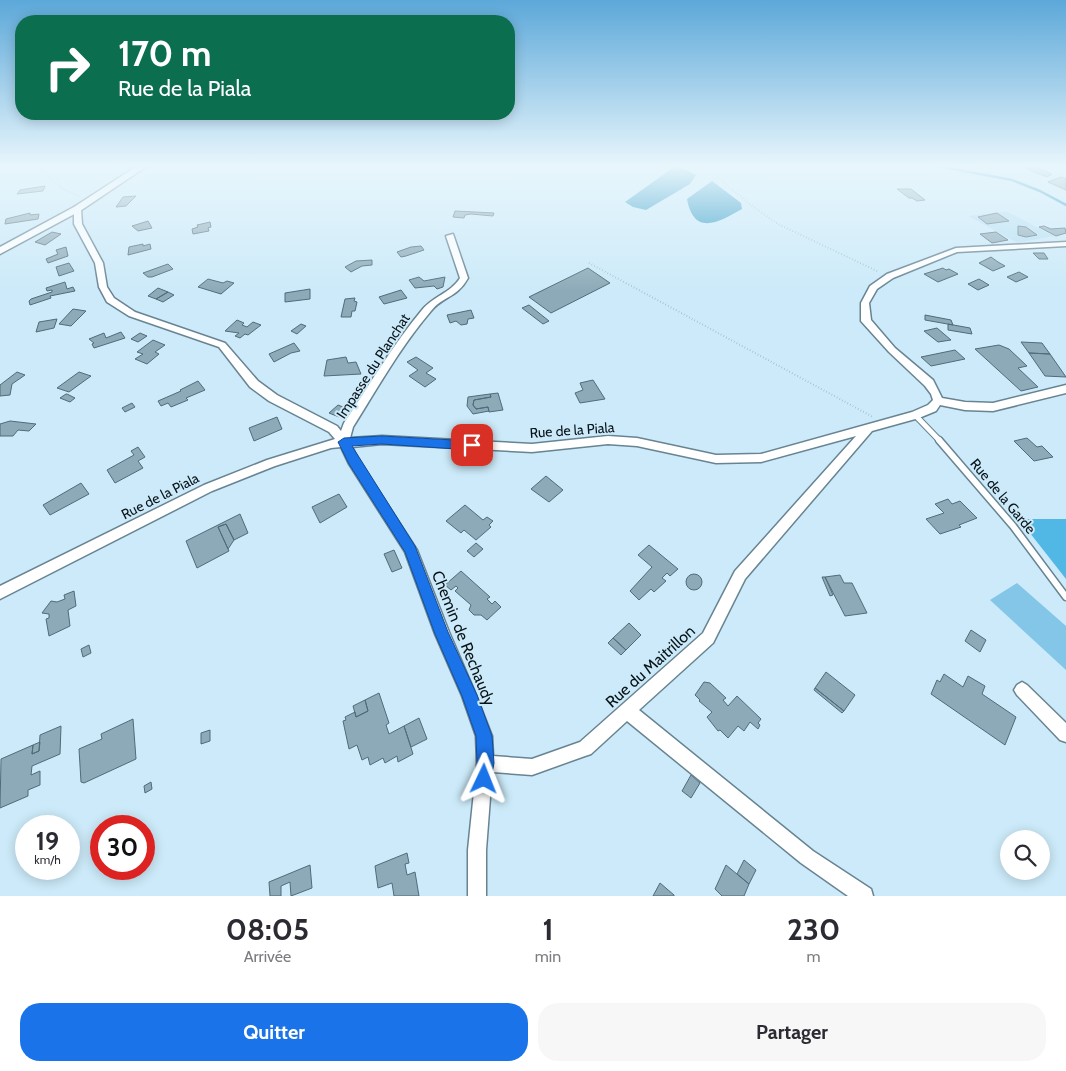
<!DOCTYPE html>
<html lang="fr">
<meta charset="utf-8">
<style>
:root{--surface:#fff;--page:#f7f7f7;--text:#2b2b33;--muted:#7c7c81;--accent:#1a73e8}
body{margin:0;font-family:Cabin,sans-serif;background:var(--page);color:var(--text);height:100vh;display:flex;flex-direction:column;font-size:19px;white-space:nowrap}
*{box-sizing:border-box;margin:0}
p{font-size:16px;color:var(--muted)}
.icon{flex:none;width:28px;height:28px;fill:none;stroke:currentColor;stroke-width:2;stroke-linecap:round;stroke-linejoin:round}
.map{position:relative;height:896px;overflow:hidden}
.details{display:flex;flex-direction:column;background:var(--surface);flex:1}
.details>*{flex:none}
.banner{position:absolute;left:15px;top:15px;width:500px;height:105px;border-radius:20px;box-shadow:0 2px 12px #0003;background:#0b6e4f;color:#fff;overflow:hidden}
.controls{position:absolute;left:1000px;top:830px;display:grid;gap:10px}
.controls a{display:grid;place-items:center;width:50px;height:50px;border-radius:50%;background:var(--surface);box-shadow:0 2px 12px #0003;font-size:25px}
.speed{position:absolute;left:15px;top:815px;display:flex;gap:10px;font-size:25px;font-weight:700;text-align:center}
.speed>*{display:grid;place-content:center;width:65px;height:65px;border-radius:50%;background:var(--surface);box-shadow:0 2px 12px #0003;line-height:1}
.speed small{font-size:12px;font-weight:400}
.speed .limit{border:8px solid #d22;background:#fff;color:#111}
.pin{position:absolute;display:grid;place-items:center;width:42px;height:42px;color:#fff;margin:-21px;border-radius:10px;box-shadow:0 2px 8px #0006}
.me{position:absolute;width:55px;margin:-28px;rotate:2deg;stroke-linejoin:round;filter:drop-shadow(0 0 4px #0008)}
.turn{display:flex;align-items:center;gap:18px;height:105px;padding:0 20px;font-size:22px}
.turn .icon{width:65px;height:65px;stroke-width:2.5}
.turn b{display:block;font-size:35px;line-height:42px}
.eta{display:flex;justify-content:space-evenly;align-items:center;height:85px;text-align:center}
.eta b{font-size:30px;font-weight:700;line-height:35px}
.action{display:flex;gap:10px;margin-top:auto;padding:10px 20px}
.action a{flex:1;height:58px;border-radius:20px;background:var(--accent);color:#fff;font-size:20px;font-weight:700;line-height:58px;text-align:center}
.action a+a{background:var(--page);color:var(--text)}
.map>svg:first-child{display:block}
.built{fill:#b9dff3}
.green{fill:#83c6e7}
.forest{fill:#51b7e4}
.water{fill:#2a96c2}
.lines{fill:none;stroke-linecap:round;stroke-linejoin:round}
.stream{stroke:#2a96c2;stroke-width:2.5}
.building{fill:#8daab8;stroke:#516b79}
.lane-far1-casing{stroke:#688492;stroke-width:7}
.lane-casing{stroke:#688492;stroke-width:9}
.street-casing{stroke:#688492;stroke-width:3}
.secondary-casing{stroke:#688492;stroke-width:3}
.path{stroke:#91a9b5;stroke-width:2;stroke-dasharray:0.5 2.5;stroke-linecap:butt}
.lane-far1{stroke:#fff;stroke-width:5}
.lane{stroke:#fff;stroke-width:6}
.street{fill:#fff;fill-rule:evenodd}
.secondary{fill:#fff;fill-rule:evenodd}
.route{fill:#1a73e8;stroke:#114b97}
.labels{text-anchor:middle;stroke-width:4;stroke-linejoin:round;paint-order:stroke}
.street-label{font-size:14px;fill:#081318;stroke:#cceaf9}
.near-street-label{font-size:16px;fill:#081318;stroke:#cceaf9}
</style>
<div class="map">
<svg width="1066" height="896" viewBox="0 0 1066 896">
<rect width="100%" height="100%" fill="#cceaf9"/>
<path class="built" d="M1006,211L1054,236L1018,243L968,216Z"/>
<path class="green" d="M1017,583L1066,626V670L990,600Z"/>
<path class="forest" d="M1019,519H1066V579Z"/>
<path class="water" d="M674,167H680L696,175L690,184L646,210L633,207L625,202Z
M712,181L741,203L742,209C719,222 694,237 687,199Z"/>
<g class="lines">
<path class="stream" d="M938,166L1012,180L1040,191L1066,205"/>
</g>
<path class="building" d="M1035,167L1052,174L1047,177L1027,169Z
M1061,177L1066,179V190L1048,182Z
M45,186L43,191L17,194L20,190Z
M897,189H911L925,200L917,201L912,198H909Z
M136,196L126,206L116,207L123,197Z
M455,211L494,213L493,216L471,214L465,215L464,218L453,217Z
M30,213V215L39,214L38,219L5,224L6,219Z
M997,213L1009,221L987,224L978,217Z
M148,221L152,228L138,231L132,226Z
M210,222L211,227L208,228L209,231L193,234L192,229L198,227L197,225Z
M1018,226L1026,227L1037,235L1026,237L1018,235Z
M1044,226L1051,229L1065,228L1066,233L1056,236L1039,227Z
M52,232L61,234L45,245L35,242Z
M996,232L1008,240L992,243L980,234Z
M143,244V246L150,244L151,249L128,255L129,247Z
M421,246L424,250L406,256L401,257L397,252L411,247Z
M66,247L68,256L48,263L46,259L58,254L56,250Z
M1033,253H1044L1048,259H1039Z
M991,257L998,262L1005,266L993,271L979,263Z
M372,260V265L362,266L351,272L345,267L356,261Z
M69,263L74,271L59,276L56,267Z
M168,264L173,269L152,277H148L143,273Z
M588,268L610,283L551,313L529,297Z
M943,268L946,270L949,269L958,274L938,282L924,274Z
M1019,272L1028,277L1016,282L1007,277Z
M419,277L424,281L445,277L443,287L437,289L434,286L415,288L409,280Z
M208,279L223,283L227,281L234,283L221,294L198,287Z
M979,279L989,285L978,290L968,284Z
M65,282L67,289L73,287L75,291L50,296L51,298L30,305L29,301L31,299L52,292V290L47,291L46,288Z
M158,288L168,292L156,299L148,296Z
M310,289V299L285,302V293Z
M401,290L407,298L384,304L379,297Z
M168,292L174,295L163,302L156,299Z
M355,298L354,301L357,302L355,311H352L351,317H341L345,299Z
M529,305L549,321L543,324L522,308Z
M73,309L86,311L71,326L59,324Z
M471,310L474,318L468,319L467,324L461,325L456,321L450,323L447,315Z
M925,315L951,320L953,325L925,320Z
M57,319L54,328L36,332L39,322Z
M237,320L244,323L242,325L247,327L253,322L261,325L248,335L245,334L240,338L235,336L239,333L225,331Z
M301,324L306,326L297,334L291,331Z
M948,324L970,328L972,334L948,330Z
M937,328L951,340L938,342L924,331Z
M121,332L125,338L94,348L92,344L94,343L89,339L104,333L106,338Z
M140,333L147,336L138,342L131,339Z
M153,340L165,345L155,352L159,354L147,364L135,359L143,354L137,352Z
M1021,342L1042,343L1050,354L1029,353Z
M294,343L300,351L291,353L274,362L269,354Z
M999,345L1009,349L1027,366L1018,368L1038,387L1021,391L975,349Z
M955,350L965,359L931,366L921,357Z
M1029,353L1050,354L1066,377L1045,376Z
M346,357L348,363L356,362L361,374L324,376L327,360Z
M416,357L433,368L426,373L436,379L425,387L409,376L418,370L407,362Z
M17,372L25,375L12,384L10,395L0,396V385Z
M79,372L91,376L69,392L57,388Z
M593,380L605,399L580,403L575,393L583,390L580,383Z
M198,381L205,390L186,398L188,400L171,407L168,403L161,406L158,401L181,391L180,390Z
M498,393L503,410L489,412L488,407L476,409L473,405L474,400L491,397L490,394Z
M66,394H67L75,398L70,402L60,398Z
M490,394L491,397L474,400L473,405L476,409L488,407L489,411L473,414L467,406L468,397Z
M132,403L135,407L125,412L122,408Z
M338,405L348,409L339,417L329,413Z
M277,417L282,429L254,441L249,428Z
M10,421L36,424L29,431L18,430L13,436H0V424Z
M1027,438L1037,447L1042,446L1053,457L1034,461L1014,441Z
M138,447L145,457L138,461L143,468L115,483L107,470L134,455L131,451Z
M546,476L563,490L549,502L531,489Z
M81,483L89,494L50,515L43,505Z
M339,494L347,507L320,523L312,507Z
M948,499L952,504L960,501L977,518L959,525L961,527L940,534L926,519L944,513L935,504Z
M465,505L483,520L487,517L493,521L489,525L491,527L476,540L464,530L461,533L446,521Z
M240,514L248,533L234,540L226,524L218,527L229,551L197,568L186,541Z
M226,524L234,540L228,549L218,527Z
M476,543L483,549L474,557L467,551Z
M649,545L678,569L670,576L667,573L662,578L666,581L654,592L651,589L639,600L630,591L652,567L638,555Z
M394,550L402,568L392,572L384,554Z
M461,571L490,597L487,599L492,604L495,601L501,607L487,620L481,615H474L469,610L471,605L455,591L458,588L456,586L451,590L445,585Z
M686 582a8 8 0 1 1 16 0a8 8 0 1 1-16 0Z
M840,575L844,583H852L867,613L845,616L825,577Z
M822,577H825L833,595L830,596Z
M74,591L76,606L68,610L70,626L49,636L46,619L49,618V614L42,613L51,601L57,602L65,599L64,595Z
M629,623L641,635L626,650L613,638Z
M971,630L986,640L980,652L965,641Z
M613,638L626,650L621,655L608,643Z
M89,645L91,653L83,657L81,649Z
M826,672L855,695L844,711L815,688Z
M944,674L963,687L968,676L985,686L982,694L1016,717L1005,745L931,694L937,680L940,682Z
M704,682L710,683L726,698L723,700L728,706L737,696L761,719L758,723L760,725L758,729L750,722L744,731L738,726L728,738L720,730L718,731L707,717L712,712L699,701L700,700L695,695Z
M815,688L844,711L842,713L814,690Z
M379,693L389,723L386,725L389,734L404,726L413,754L398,762L397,756L385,763L383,758L370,765L368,757L362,760L357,745L349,749L343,721L346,720L345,717L355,712L356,717L368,711L365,700Z
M365,700L368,711L356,717L353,706Z
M419,718L427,739L411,747L404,726Z
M133,719L136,759L84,783L81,782L79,749L102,739L101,734Z
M61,726L60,754L32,766L31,775L40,771V785L28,790V796L0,808L1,759L33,745L32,754L39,751L40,735Z
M210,730V741L201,744V733Z
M40,742L39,751L32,754L33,745Z
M691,775L700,783L691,798L682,791Z
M151,782L152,789L145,793L144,786Z
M407,853L409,863L405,864L407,875L415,872L419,896H394L392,883L378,888L375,866Z
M744,860L756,870L749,884L737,874Z
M310,865L312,888L291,896L290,882L281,886V896H270L269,882Z
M726,865L749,884L744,896H722L715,889Z
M660,883L674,895V896H653Z"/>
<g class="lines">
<g class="lane-far1-casing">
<path id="lane-far1" d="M915,415L940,441"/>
</g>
<g class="lane-casing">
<path id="lane" d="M939,440L1013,526L1066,597"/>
</g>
<g class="street-casing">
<path id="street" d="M74,207L81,209L82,224L103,263L107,287L114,298L135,312L225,343L258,381L277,395L337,426L341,431L344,423C369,385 393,345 422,310C433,296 451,293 460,278L446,236L453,234L468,278C457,298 443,296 431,311C401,346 378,387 353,427L350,438L382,436L532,444L608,436L637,438L716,455L761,454L912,412L928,405L933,400L931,394L925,386L889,352L861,321V303L870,286L887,274L956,248L1066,242V246L957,252L893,278L877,289L869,303L871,320L895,348L933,380L942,398L965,402L993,403L1066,385V393L993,411L965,410L940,405L936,411L919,418L872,431L745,579L713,643L639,710L813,851L871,889L873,896H848L801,863L627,721L591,754L585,756L532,775L492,772L486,850V896H468V850L477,763L476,736L462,696L435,634L405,552L349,464L341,447L331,448L275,466L212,491L0,599V586L204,485L267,460L335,439L329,432L269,401L250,387L219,347L129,316L107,302L99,287L95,263L74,224ZM856,436L735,571L703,633L580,742L532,759L493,756L492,736L474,690L449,632L417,550L358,459L352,447L382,444L532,452L608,444L637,446L716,463L761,462Z
M1022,682L1027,685L1066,723V742L1060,740L1017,695L1014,690L1017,685Z"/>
</g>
<g class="secondary-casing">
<path id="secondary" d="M137,166H147L80,211L0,254V247L74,207Z"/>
</g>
<path class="path" d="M38,166L63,189L79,196
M693,166L713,173L752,206L778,224L879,272
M589,263L873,417"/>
<use href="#lane-far1" class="lane-far1"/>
<use href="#lane" class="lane"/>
<use href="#street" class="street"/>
<use href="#secondary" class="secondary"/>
</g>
<linearGradient id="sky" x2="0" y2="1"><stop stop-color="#5ca8d9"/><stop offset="0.57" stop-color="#e8f6fc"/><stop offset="1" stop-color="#e8f6fc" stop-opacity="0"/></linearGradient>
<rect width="1066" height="291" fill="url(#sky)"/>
<path class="route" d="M382,436L472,441L478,445L472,450L382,444L352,446L415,546L448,632L477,695L492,736L494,763L490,785L484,788L478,785L476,779L477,763L476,736L462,696L435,634L405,552L349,464L338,442L344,438Z"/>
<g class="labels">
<g class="street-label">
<text transform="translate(373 366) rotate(-57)" y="5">Impasse du Planchat</text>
<text transform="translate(572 430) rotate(-4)" y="5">Rue de la Piala</text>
<text transform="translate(160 496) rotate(-27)" y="5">Rue de la Piala</text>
<text transform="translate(1003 496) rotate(50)" y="5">Rue de la Garde</text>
</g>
<g class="near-street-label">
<text transform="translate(464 638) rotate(68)" y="6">Chemin de Rechaudy</text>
<text transform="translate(650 666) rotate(-42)" y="6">Rue du Maitrillon</text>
</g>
</g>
</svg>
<div class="controls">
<a><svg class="icon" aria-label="search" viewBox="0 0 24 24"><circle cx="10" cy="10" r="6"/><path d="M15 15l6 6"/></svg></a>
</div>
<div class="speed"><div>19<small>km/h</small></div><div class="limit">30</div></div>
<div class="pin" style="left:472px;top:445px;background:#d93025"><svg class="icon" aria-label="arrive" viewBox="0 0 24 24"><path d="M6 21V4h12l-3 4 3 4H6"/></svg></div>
<svg class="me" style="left:484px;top:779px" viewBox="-20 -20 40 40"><path d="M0-17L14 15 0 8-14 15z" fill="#1a73e8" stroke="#fff" stroke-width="4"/></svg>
<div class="banner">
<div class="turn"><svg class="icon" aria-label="right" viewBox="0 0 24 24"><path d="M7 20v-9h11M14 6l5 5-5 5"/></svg><div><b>170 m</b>Rue de la Piala</div></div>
</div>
</div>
<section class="details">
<div class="eta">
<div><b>08:05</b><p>Arrivée</p></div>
<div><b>1</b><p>min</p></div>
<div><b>230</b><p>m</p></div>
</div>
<div class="action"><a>Quitter</a><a>Partager</a></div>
</section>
